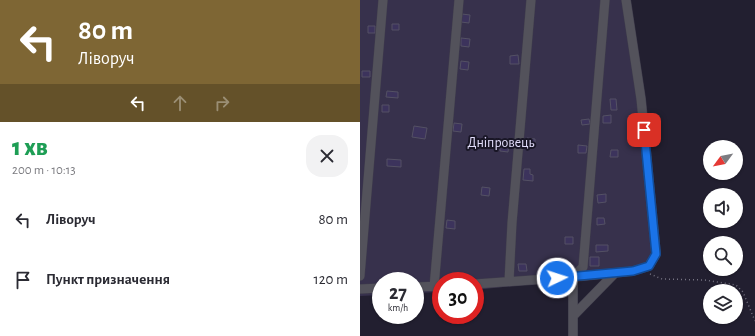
<!DOCTYPE html>
<html lang="uk">
<meta charset="utf-8">
<style>
:root{--surface:#fff;--page:#f2f2f3;--text:#2b2b33;--muted:#7c7c81}
body{margin:0;font-family:"Alegreya Sans",sans-serif;background:var(--page);color:var(--text);height:100vh;display:flex;flex-direction:column;font-size:15px;white-space:nowrap}
*{box-sizing:border-box;margin:0}
p{font-size:13px;color:var(--muted)}
.icon{flex:none;width:22px;height:22px;fill:none;stroke:currentColor;stroke-width:2;stroke-linecap:round;stroke-linejoin:round}
.map{position:relative;flex:1;overflow:hidden}
.sheet{display:flex;flex-direction:column;background:var(--surface);width:360px}
.sheet>*{flex:none}
.guide{background:#7e6634;color:#fff;overflow:hidden}
.needle{width:26px;rotate:238deg}
.buttons{position:absolute;left:343px;top:140px;display:grid;gap:8px}
.buttons a{display:grid;place-items:center;width:40px;height:40px;border-radius:50%;background:var(--surface);box-shadow:0 1px 3px #0004;font-size:20px}
.speed{position:absolute;left:12px;top:272px;display:flex;gap:8px;font-size:20px;font-weight:700;text-align:center}
.speed>*{display:grid;place-content:center;width:52px;height:52px;border-radius:50%;background:var(--surface);box-shadow:0 1px 3px #0004;line-height:1}
.speed small{font-size:10px;font-weight:400}
.speed .limit{border:6px solid #d22;background:#fff;color:#111}
.pin{position:absolute;display:grid;place-items:center;width:34px;height:34px;color:#fff;margin:-17px;border-radius:8px;box-shadow:0 2px 6px #0006}
.me{position:absolute;width:44px;margin:-22px;rotate:86deg;stroke-linejoin:round;filter:drop-shadow(0 0 3px #0008)}
.turn{display:flex;align-items:center;gap:14px;height:84px;padding:0 12px;font-size:18px}
.turn .icon{width:52px;height:52px;stroke-width:2.5}
.turn b{display:block;font-size:28px;line-height:34px}
.lanes{display:flex;align-items:center;height:38px;padding:0 12px;background:#0003;justify-content:center;gap:20px;direction:ltr}
.lanes .off{opacity:.35}
.round{display:grid;place-items:center;flex:none;width:42px;height:42px;border-radius:16px;background:var(--page)}
.head{display:flex;align-items:center;justify-content:space-between;height:68px;padding:0 12px}
h1{font-size:24px;font-weight:800;line-height:30px;color:#1e9e55}
ul{padding:0;list-style:none}
li{display:flex;align-items:center;gap:12px;height:60px;padding:0 12px}
li div{flex:1}
li b{display:block;font-size:15px}
li em{font-style:normal}
main{display:flex;flex:1;min-height:0}
.map>svg:first-child{display:block}
.green{fill:#37314c}
.building{fill:#3c335c;stroke:#545164}
.lines{fill:none;stroke-linecap:round;stroke-linejoin:round}
.minor-casing{stroke:#3f3c4c;stroke-width:10}
.path{stroke:#757382;stroke-width:1.5;stroke-dasharray:1 3;stroke-linecap:butt}
.minor{stroke:#53525b;stroke-width:9}
.route-casing{stroke:#114b97;stroke-width:10}
.route{stroke:#1a73e8;stroke-width:7}
.labels{text-anchor:middle;stroke-width:4;stroke-linejoin:round;paint-order:stroke}
.park-label{font-size:14px;fill:#e1dcfa;stroke:#191626}
</style>
<main>
<section class="sheet">
<div class="guide">
<div class="turn"><svg class="icon" aria-label="left" viewBox="0 0 24 24"><path d="M17 20v-9H6M10 6l-5 5 5 5"/></svg><div><b>80 m</b>Ліворуч</div></div>
<div class="lanes"><svg class="icon" aria-label="left" viewBox="0 0 24 24"><path d="M17 20v-9H6M10 6l-5 5 5 5"/></svg><svg class="icon off" aria-label="ahead" viewBox="0 0 24 24"><path d="M12 20V5M6 11l6-6 6 6"/></svg><svg class="icon off" aria-label="right" viewBox="0 0 24 24"><path d="M7 20v-9h11M14 6l5 5-5 5"/></svg></div>
</div>
<div class="head"><div><h1>1 хв</h1><p>200 m · 10:13</p></div><a class="round"><svg class="icon" aria-label="close" viewBox="0 0 24 24"><path d="M6 6l12 12M18 6L6 18"/></svg></a></div>
<ul>
<li><svg class="icon" aria-label="left" viewBox="0 0 24 24"><path d="M17 20v-9H6M10 6l-5 5 5 5"/></svg><div><b>Ліворуч</b></div><em>80 m</em></li>
<li><svg class="icon" aria-label="arrive" viewBox="0 0 24 24"><path d="M6 21V4h12l-3 4 3 4H6"/></svg><div><b>Пункт призначення</b></div><em>120 m</em></li>
</ul>
</section>
<div class="map">
<svg width="395" height="336" viewBox="0 0 395 336">
<rect width="100%" height="100%" fill="#221f30"/>
<path class="green" d="M0,0H262L279,108L293,259L278,273L115,290V281H81V292L55,293V281H21V295L0,296Z"/>
<path class="building" d="M102,14L110,15L109,23L101,22Z
M32,24H39V30H32Z
M8,26H15V33H8Z
M101,38L110,39L109,47L101,46Z
M158,55L159,64H150V56Z
M101,61L109,62L108,70L100,69Z
M2,71H10V77H2Z
M27,91L38,92V98L26,97Z
M250,99H256L257,110H251Z
M22,105H29V112H22Z
M251,115V123H243V116Z
M229,119L230,124L222,125L221,120Z
M94,123L102,124L101,132L93,131Z
M54,126L67,128L65,139L52,137Z
M167,138L175,139V147L166,146Z
M140,143L149,144L148,152L140,151Z
M218,145L227,146L226,153H218Z
M251,150H258V157H250Z
M27,159L41,160V167L27,166Z
M164,169H170V174L173,175V181L163,180Z
M122,187L130,188L129,196L121,195Z
M246,194V202L238,203L237,195Z
M237,218H244L245,224L237,225Z
M87,220L95,221V229L86,228Z
M205,237H213V244H205Z
M236,245H248V251L236,252Z
M230,257H239V266H230Z
M158,264H166L167,271H159Z"/>
<g class="lines">
<g class="minor-casing">
<path id="minor" d="M0,276L23,0
M149,281L152,223L171,0
M115,284L213,277L273,271L289,266L296,254L281,99L266,0
M55,287L81,286
M74,287L99,0
M0,289L21,288
M213,316L255,273
M213,336V277L223,267L245,0"/>
</g>
<path class="path" d="M290,274L302,279L345,280L376,285L383,292L395,321"/>
<use href="#minor" class="minor"/>
</g>
<g class="lines">
<g class="route-casing">
<path id="route" d="M197,278L273,271L289,266L296,254L284,130"/>
</g>
<use href="#route" class="route"/>
</g>
<g class="labels">
<g class="park-label">
<text x="141" y="147">Дніпровець</text>
</g>
</g>
</svg>
<div class="buttons">
<a><svg class="needle" viewBox="-14 -14 28 28"><path d="M0-13l5 13h-10z" fill="#e53935"/><path d="M0 13l5-13h-10z" fill="#7c7c81"/></svg></a>
<a><svg class="icon" aria-label="sound" viewBox="0 0 24 24"><path d="M4 9h4l5-4v14l-5-4H4zM17 9q2 3 0 6"/></svg></a>
<a><svg class="icon" aria-label="search" viewBox="0 0 24 24"><circle cx="10" cy="10" r="6"/><path d="M15 15l6 6"/></svg></a>
<a><svg class="icon" aria-label="layers" viewBox="0 0 24 24"><path d="M12 4l9 5-9 5-9-5zM3 14l9 5 9-5"/></svg></a>
</div>
<div class="speed"><div>27<small>km/h</small></div><div class="limit">30</div></div>
<div class="pin" style="left:284px;top:130px;background:#d93025"><svg class="icon" aria-label="arrive" viewBox="0 0 24 24"><path d="M6 21V4h12l-3 4 3 4H6"/></svg></div>
<svg class="me" style="left:197px;top:278px" viewBox="-20 -20 40 40"><circle r="17" fill="#1a73e8" stroke="#fff" stroke-width="3"/><path d="M0-11L8 9 0 5-8 9z" fill="#fff"/></svg>
</div>
</main>
